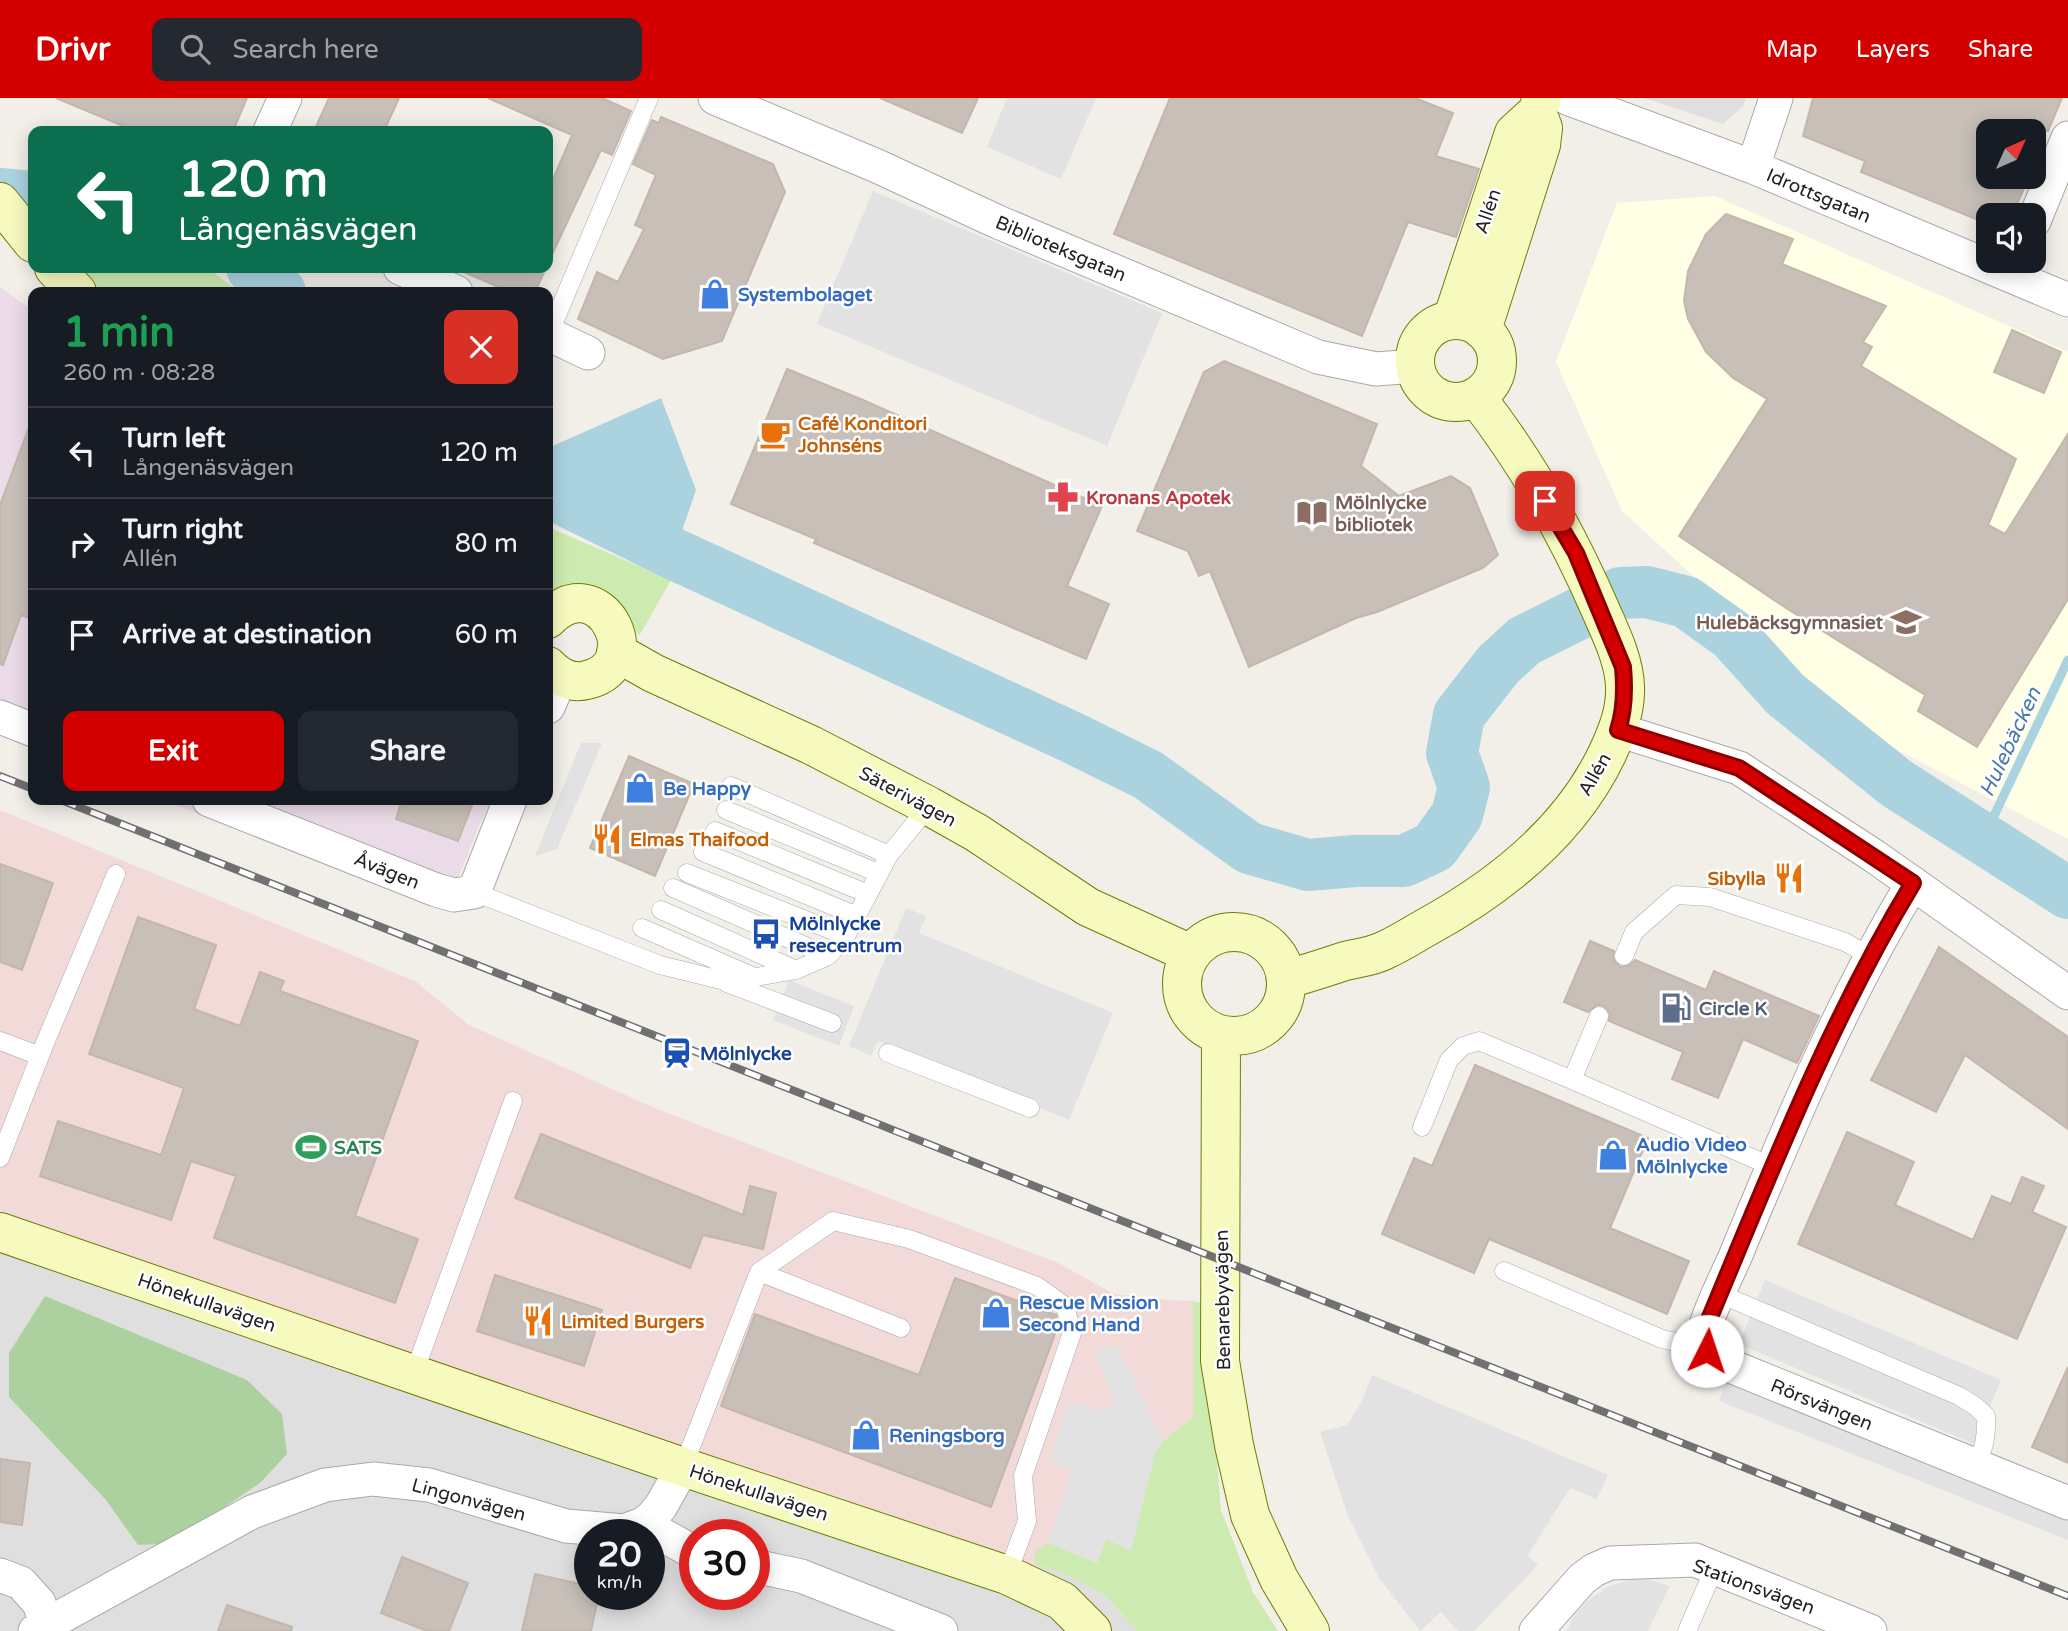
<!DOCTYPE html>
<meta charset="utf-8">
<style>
:root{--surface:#171b24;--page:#242831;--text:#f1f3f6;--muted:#9ea1a6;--line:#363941;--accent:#d40000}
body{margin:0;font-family:"Varela Round",sans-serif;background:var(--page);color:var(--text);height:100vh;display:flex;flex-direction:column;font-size:26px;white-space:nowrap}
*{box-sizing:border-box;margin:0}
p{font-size:23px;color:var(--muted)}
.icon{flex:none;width:38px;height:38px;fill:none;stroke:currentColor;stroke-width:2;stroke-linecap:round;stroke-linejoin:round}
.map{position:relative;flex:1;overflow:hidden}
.drawer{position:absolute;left:28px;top:189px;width:525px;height:518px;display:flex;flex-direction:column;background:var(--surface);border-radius:14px;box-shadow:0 4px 18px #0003}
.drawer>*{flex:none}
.top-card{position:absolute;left:28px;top:28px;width:525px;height:147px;border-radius:14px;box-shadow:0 4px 18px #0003;background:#0b6e4f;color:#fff;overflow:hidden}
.needle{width:46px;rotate:45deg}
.tools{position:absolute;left:1976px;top:21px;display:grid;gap:14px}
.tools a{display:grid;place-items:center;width:70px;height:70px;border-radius:14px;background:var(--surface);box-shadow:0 4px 18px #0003;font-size:35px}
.speed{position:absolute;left:574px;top:1421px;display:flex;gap:14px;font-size:35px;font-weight:700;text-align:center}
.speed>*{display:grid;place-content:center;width:91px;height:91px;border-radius:50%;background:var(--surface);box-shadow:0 4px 18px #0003;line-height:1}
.speed small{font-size:18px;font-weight:400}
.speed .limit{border:10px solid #d22;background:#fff;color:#111}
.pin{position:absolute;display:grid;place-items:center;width:60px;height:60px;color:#fff;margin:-30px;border-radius:14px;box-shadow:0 4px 10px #0006}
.me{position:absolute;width:77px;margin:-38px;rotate:4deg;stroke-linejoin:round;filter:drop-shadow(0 0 5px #0008)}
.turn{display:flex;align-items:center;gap:24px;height:147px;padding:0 35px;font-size:32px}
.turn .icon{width:91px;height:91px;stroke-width:2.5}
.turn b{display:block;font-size:49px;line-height:60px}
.round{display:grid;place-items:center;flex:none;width:74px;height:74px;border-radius:14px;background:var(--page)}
.summary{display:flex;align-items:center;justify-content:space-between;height:119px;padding:0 35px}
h1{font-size:42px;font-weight:800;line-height:52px;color:#1e9e55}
.primary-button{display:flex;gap:14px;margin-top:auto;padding:14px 35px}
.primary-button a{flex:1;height:80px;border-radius:14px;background:var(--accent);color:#fff;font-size:28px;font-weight:800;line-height:80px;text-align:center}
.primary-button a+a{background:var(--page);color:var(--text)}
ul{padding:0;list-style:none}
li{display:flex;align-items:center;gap:21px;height:91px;padding:0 35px;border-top:2px solid var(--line)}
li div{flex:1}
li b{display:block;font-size:26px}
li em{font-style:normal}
header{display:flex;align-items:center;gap:42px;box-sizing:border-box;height:98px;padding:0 35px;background:var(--accent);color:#fff}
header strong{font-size:33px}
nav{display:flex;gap:38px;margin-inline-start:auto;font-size:24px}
.search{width:490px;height:63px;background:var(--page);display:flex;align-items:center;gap:18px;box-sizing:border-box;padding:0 24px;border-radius:14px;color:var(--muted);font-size:26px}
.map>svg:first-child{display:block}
.residential{fill:#e0dfdf;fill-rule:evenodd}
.commercial{fill:#f2dad9}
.industrial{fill:#ebdbe8}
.education{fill:#ffffe5}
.grass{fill:#cdebb0}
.forest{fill:#add19e}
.parking{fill:#e2e2e2}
.water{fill:#aad3df}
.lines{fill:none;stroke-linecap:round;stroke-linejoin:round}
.stream{stroke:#aad3df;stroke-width:9}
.river{stroke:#aad3df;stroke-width:52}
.building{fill:#c7bfb8;stroke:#c4b6ab;stroke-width:2}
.lane-casing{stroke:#a9a9a9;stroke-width:19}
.street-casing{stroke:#a9a9a9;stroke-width:35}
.secondary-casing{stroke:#707d05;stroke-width:40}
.lane{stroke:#fff;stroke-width:18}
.street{stroke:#fff;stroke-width:33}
.secondary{stroke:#f7fabf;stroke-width:38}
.rail-casing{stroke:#707070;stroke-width:8}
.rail{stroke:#fff;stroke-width:5;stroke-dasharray:16;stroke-linecap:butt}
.route-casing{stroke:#8a0000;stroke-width:18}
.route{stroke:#d40000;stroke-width:12}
.labels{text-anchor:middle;stroke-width:5;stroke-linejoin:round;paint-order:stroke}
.street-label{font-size:19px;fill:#222;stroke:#fff}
.shop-label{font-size:19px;font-weight:bold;fill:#366cbe;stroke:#fff;text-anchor:start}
.food-label{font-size:19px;font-weight:bold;fill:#c56008;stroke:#fff;text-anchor:start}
.health-label{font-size:19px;font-weight:bold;fill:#be3a42;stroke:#fff;text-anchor:start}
.education-label{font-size:19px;font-weight:bold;fill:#785e54;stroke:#fff;text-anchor:start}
.transit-label{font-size:19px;font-weight:bold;fill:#164399;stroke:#fff;text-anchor:start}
.service-label{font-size:19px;font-weight:bold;fill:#4e5e75;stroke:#fff;text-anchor:start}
.leisure-label{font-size:19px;font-weight:bold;fill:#27864d;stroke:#fff;text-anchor:start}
.water-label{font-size:21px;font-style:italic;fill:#4a7aab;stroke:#fff}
</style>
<header>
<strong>Drivr</strong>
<div class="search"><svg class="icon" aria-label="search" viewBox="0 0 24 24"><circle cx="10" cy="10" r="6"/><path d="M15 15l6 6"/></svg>Search here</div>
<nav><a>Map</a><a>Layers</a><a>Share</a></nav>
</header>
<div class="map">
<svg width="2068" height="1533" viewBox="0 0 2068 1533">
<rect width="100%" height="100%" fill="#f2efe9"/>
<path class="residential" d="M1644,0H1746L1743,8L1723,26Z
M0,1123L1028,1476L1035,1466L1069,1478L1104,1497L1138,1533H0ZM9,1299L213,1416L170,1446L138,1447L105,1401ZM590,1437H649V1496H590ZM695,1437H754V1496H695Z"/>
<path class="commercial" d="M0,712L415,883L469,927L657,1011L1056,1164L1114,1196L1169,1202L1193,1203V1319L1163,1343L1097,1465L1035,1455V1466L1028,1476L0,1123Z"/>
<path class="industrial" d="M0,189L33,213V651L0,638Z
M163,702H490L445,812Z"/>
<path class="education" d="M1715,98L2068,254V741L1865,635L1622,413L1556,264L1617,105Z"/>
<path class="grass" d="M78,170H207L240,194H100Z
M548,429L671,482L639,538L612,501L584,489L548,492Z
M1193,1203L1211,1207L1215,1342L1221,1412L1253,1494L1278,1533H1138L1104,1497L1069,1478L1035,1466L1034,1455L1048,1445L1097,1465L1106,1440L1131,1452L1155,1355L1163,1343L1193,1319Z"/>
<path class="forest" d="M45,1198L247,1282L282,1316L287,1356L260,1385L170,1446L138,1447L105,1401L9,1299V1255Z"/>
<path class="parking" d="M1007,0H1096L1061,81L987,49Z
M873,93L1162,215L1107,348L817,226Z
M581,645H602L557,751L535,758Z
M906,810L926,818L919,835L1113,915L1069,1022L878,943L871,958L849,948Z
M789,882L854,908L839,948L773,922Z
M1765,1182L2001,1282L1974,1346L1739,1246Z
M1117,1247L1163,1343L1155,1355L1131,1453L1106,1441L1097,1465L1048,1445L1072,1371L1049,1363L1070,1303L1103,1313L1115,1306L1095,1254Z
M1372,1277L1608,1377L1597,1401L1570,1390L1528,1457L1538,1467L1474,1533H1458L1441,1514L1420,1533L1379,1480L1348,1418L1320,1334L1347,1327L1361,1305Z
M1726,1284L2068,1420V1442L1719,1303Z
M1647,1481L1670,1488L1648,1533H1566L1576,1515L1590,1501L1609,1488L1629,1482Z"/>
<path class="water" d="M661,300L696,392L674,456L548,394V350Z"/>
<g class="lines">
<path class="stream" d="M1983,741L2068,562"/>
<path class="river" d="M0,96L33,99
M252,170L280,194
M548,394L674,456L1071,639L1148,677L1249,750L1308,767L1355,763H1404L1434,749L1457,717L1464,689L1452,655L1459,617L1498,567L1524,543L1620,495L1647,494L1686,504L1732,537L1785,596L1896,685L2068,795"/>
</g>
<path class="building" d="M56,0H247L233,33H135Z
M329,0H399L384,33H314Z
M488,0H602L631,13L612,57L601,52L548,165V93L572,37Z
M880,0H978L962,35Z
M1170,0H1415L1453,15L1436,58L1479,71L1456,139L1408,124L1362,238L1114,136Z
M1813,0H2062L2048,33H1988V79H2029L2012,117H1988V126L1861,74L1865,63L1803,38Z
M661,19L773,66L785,94L722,243L663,261L578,221L597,174L618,184L644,131L635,127L656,77L633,66L652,22L659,25Z
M1726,116L1793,141L1782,166L1886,208L1863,244L1872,249L1861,268L2016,361L1988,427L2005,436L2068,336V501L1977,649L1918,613L1925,597L1789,512L1679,438L1767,301L1733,280L1706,254L1688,221L1684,203L1688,173L1706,136Z
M455,170H546L535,194H510Z
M2012,232L2061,254L2044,295L1994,274Z
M1224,263L1377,326L1361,368L1399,398L1451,378L1470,390L1498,457L1483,470L1377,514L1356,520L1249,569L1210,473L1199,478L1188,453L1137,433L1204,274Z
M787,271L863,302L1102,408L1067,488L1109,506L1086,561L814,445L816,441L731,406Z
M31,324H33V521L21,517L3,567L0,566V407Z
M629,658L694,686L655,778L590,750Z
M402,702H474L458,743L396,721Z
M0,766L53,785L22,872L0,864Z
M138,819L216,847L194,911L240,928L260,874L284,883L280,893L418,943L355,1118L418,1141L395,1205L214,1140L236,1078L191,1063L171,1122L40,1078L58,1023L161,1057L184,990L89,956Z
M1590,843L1614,853L1613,860L1620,869L1630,867L1635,862L1706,892L1714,873L1819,918L1797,965L1743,941L1718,1000L1672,981L1683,954L1609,923L1610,916L1604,908L1597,907L1588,914L1564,904Z
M1939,849L2068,939V1031L1965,957L1936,1014L1871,982Z
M1475,967L1648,1040L1610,1130L1689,1163L1667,1216L1489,1141L1474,1175L1382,1136L1414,1060L1432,1068Z
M1847,1034L1914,1064L1895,1107L1973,1142L1992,1098L2011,1106L2022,1079L2044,1088L2032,1114L2066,1129L2017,1241L1798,1146Z
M541,1036L743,1117L750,1088L776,1095L763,1151L703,1137L690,1170L515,1100Z
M495,1177L602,1212L584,1268L477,1233Z
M955,1180L1056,1217L1058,1228L991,1409L721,1308L755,1216L919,1277Z
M2068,1269V1365L2032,1349Z
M0,1361L30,1365L22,1427L0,1424Z
M402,1459L468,1485L449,1533H427L381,1515Z
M535,1476L590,1488V1496H599L591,1533H522Z
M227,1507L292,1529L291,1533H218Z"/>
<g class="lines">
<g class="lane-casing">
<path id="lane" d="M549,236L649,0
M731,688L889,757
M726,712L878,775
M715,733L868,796
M703,754L857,818
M687,775L846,838
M673,790L828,858
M474,794L660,867L721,882L756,879L796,872L828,858L846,838L889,757L929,708
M661,812L796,872
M642,830L752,878
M1624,858L1634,834L1676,797L1710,799L1845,844L1870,858
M727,885L832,925
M1599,918L1572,982L1773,1069
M0,943L40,958
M888,955L1030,1010
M1422,1029L1449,962L1463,948L1479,943L1572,982
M0,1060L45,945L116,776
M1504,1173L1662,1241L1690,1247L1703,1246
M759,1174L833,1123L909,1141L1037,1188L1065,1208L1072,1235L1023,1378L1027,1423L1007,1477
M1720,1196L1959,1298L1975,1308L1986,1318C1987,1337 1984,1351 1976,1368
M414,1275L513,1003
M683,1369L759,1174L901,1230
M1687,1533L1715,1469"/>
</g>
<g class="street-casing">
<path id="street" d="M715,0L877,68L998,124L1318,259L1376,271L1415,268
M1567,0L1753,69L2068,202
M270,33L285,0
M1753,69L1776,0
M2034,123L2068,40
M400,170L456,194
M548,236L588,255
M548,609L561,579
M0,619L33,632
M1618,632L1739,670L1874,758L2068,895
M209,702L436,792L454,797L474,794L510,702
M1913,785C1841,903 1788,1031 1735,1159C1728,1175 1702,1227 1703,1242C1704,1257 1722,1263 1733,1269L2068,1405
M643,1426L695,1455
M754,1468L801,1478L941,1533
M0,1477L21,1485L39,1505L48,1533
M35,1533L252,1414L325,1387L373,1381L429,1387L566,1428L624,1433L643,1426L652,1419L661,1408L683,1369
M1536,1533L1582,1481L1594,1472L1610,1465L1695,1462L1870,1533"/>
</g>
<g class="secondary-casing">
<path id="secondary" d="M0,104L33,145
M54,170L77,194
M1452,222L1514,35L1537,14L1542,0
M1415 263a41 41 0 1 1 82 0a41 41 0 1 1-82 0Z
M1482,232L1541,47L1543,30L1537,14
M548,521C599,467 652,567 587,582C572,586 558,579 548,568
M616,554L653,575L811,647L929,708L977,735L1088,809L1191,856
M1182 886a52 52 0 1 1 104 0a52 52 0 1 1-104 0Z
M1287,881C1306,876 1324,870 1342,864C1356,860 1371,859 1383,853C1397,847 1411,838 1425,830C1500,789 1571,733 1608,654C1618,632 1626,612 1625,588C1624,562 1611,536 1601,513C1568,437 1527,364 1476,299
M1221,937L1220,1263L1234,1347L1250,1417L1279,1481L1310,1533
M0,1134L683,1369L1007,1477L1062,1503L1092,1533"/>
</g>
<use href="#lane" class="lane"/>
<use href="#street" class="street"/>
<use href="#secondary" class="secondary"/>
<g class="rail-casing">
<path id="rail" d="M0,678L33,691
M61,702L2068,1498"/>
</g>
<use href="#rail" class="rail"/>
</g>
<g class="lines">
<g class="route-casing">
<path id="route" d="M1545,403L1576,455L1623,569C1625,591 1625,611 1618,632L1739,670L1913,785C1827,927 1767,1083 1703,1236V1246L1707,1253"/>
</g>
<use href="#route" class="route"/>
</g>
<defs>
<g id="shop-bare" transform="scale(2.415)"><path d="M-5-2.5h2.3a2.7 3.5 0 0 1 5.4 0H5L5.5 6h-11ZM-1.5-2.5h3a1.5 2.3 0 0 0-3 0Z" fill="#3f7fe0" stroke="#fff" stroke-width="2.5" paint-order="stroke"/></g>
<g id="cafe-bare" transform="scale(2.415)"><path d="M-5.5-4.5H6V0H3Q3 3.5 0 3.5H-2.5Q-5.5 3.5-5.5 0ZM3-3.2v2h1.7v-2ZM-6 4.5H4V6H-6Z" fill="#e8710a" stroke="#fff" stroke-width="2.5" paint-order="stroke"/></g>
<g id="pharmacy-bare" transform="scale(2.415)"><path d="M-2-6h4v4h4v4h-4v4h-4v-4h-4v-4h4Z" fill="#e0444e" stroke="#fff" stroke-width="2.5" paint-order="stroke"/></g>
<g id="library-bare" transform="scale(2.415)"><path d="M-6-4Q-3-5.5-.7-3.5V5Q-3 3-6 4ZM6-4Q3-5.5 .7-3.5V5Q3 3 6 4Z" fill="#8d6e63" stroke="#fff" stroke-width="2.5" paint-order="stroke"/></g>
<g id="school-bare" transform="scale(2.415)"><path d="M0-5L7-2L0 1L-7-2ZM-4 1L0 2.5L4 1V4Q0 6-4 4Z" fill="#8d6e63" stroke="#fff" stroke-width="2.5" paint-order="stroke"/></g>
<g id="restaurant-bare" transform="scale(2.415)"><path d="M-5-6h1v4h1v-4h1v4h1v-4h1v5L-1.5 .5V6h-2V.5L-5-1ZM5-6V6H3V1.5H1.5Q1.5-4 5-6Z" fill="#e8710a" stroke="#fff" stroke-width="2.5" paint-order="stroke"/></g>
<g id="bus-bare" transform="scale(2.415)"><path d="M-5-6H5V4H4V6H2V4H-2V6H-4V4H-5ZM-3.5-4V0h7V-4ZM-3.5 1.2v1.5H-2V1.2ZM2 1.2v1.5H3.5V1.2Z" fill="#1a4fb4" stroke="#fff" stroke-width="2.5" paint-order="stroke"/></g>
<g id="fuel-bare" transform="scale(2.415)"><path d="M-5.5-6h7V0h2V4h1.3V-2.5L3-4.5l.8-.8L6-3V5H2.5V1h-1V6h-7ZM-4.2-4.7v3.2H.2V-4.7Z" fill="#5c6f8a" stroke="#fff" stroke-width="2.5" paint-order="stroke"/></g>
<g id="station-bare" transform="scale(2.415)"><path d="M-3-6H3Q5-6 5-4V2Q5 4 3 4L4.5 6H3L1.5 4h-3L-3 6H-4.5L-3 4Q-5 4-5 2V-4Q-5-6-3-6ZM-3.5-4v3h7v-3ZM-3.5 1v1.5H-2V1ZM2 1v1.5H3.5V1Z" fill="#1a4fb4" stroke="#fff" stroke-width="2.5" paint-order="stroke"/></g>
<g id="stadium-bare" transform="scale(2.415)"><path d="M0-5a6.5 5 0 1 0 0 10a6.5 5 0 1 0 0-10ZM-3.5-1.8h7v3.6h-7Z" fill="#2e9e5b" stroke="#fff" stroke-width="2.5" paint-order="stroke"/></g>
</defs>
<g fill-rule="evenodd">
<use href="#shop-bare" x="715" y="196"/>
<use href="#cafe-bare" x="775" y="336"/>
<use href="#pharmacy-bare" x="1063" y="399"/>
<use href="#library-bare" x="1312" y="415"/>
<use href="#school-bare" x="1906" y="524"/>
<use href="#shop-bare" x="640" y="690"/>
<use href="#restaurant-bare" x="607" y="741"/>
<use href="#restaurant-bare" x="1789" y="780"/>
<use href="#bus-bare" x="766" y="836"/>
<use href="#fuel-bare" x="1676" y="910"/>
<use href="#station-bare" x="677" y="955"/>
<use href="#stadium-bare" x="311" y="1049"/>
<use href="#shop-bare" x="1613" y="1057"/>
<use href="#shop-bare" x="996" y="1215"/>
<use href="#restaurant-bare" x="538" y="1223"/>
<use href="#shop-bare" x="866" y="1337"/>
</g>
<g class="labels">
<g class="street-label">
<text transform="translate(1819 97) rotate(23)" y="7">Idrottsgatan</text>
<text transform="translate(1487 113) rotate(-71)" y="7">Allén</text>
<text transform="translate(1061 150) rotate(23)" y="7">Biblioteksgatan</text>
<text transform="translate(1594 676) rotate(-60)" y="7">Allén</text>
<text transform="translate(908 698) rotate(28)" y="7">Säterivägen</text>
<text transform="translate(387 772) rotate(22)" y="7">Åvägen</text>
<text transform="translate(1222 1202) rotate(-91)" y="7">Benarebyvägen</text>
<text transform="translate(207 1204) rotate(19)" y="7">Hönekullavägen</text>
<text transform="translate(1822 1306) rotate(22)" y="7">Rörsvängen</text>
<text transform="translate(759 1394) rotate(18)" y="7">Hönekullavägen</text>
<text transform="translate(469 1401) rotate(15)" y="7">Lingonvägen</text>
<text transform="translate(1754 1488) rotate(20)" y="7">Stationsvägen</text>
</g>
<g class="shop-label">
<text x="738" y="203">Systembolaget</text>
<text x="663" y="697">Be Happy</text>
<text x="1636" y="1053">Audio Video<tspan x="1636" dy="22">Mölnlycke</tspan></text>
<text x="1019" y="1211">Rescue Mission<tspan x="1019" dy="22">Second Hand</tspan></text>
<text x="889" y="1344">Reningsborg</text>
</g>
<g class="food-label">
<text x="798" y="332">Café Konditori<tspan x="798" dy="22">Johnséns</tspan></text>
<text x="630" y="748">Elmas Thaifood</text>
<text x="1766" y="787" text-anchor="end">Sibylla</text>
<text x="561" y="1230">Limited Burgers</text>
</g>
<g class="health-label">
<text x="1086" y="406">Kronans Apotek</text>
</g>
<g class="education-label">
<text x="1335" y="411">Mölnlycke<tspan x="1335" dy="22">bibliotek</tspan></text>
<text x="1883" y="531" text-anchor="end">Hulebäcksgymnasiet</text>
</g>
<g class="transit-label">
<text x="789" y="832">Mölnlycke<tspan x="789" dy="22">resecentrum</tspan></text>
<text x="700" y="962">Mölnlycke</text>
</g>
<g class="service-label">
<text x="1699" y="917">Circle K</text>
</g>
<g class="leisure-label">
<text x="334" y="1056">SATS</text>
</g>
<g class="water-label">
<text transform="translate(2010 644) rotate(-65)" y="7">Hulebäcken</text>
</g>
</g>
</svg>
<div class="tools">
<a><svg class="needle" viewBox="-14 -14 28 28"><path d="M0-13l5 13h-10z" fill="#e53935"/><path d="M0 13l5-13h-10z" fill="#9ea1a6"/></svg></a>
<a><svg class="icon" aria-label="sound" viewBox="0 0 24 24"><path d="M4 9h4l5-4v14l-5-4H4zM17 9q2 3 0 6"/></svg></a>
</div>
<div class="speed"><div>20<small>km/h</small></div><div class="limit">30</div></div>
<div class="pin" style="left:1545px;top:403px;background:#d93025"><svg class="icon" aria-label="arrive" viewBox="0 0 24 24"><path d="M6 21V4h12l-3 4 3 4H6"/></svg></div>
<svg class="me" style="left:1707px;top:1253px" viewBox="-20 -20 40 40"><circle r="19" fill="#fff"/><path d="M0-13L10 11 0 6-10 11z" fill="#d40000"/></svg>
<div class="top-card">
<div class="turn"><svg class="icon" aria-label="left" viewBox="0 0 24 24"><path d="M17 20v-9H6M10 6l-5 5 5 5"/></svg><div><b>120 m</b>Långenäsvägen</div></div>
</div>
<section class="drawer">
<div class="summary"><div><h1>1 min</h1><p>260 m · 08:28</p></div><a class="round" style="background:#d93025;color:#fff"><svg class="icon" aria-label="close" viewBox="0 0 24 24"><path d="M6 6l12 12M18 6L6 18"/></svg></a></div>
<ul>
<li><svg class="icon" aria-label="left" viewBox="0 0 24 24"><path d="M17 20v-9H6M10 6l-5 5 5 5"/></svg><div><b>Turn left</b><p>Långenäsvägen</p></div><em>120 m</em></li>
<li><svg class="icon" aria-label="right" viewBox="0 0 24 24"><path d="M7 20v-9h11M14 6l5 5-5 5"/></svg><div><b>Turn right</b><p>Allén</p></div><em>80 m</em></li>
<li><svg class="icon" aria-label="arrive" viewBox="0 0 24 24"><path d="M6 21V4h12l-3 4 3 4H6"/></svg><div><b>Arrive at destination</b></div><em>60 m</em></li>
</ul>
<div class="primary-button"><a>Exit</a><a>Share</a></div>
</section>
</div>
